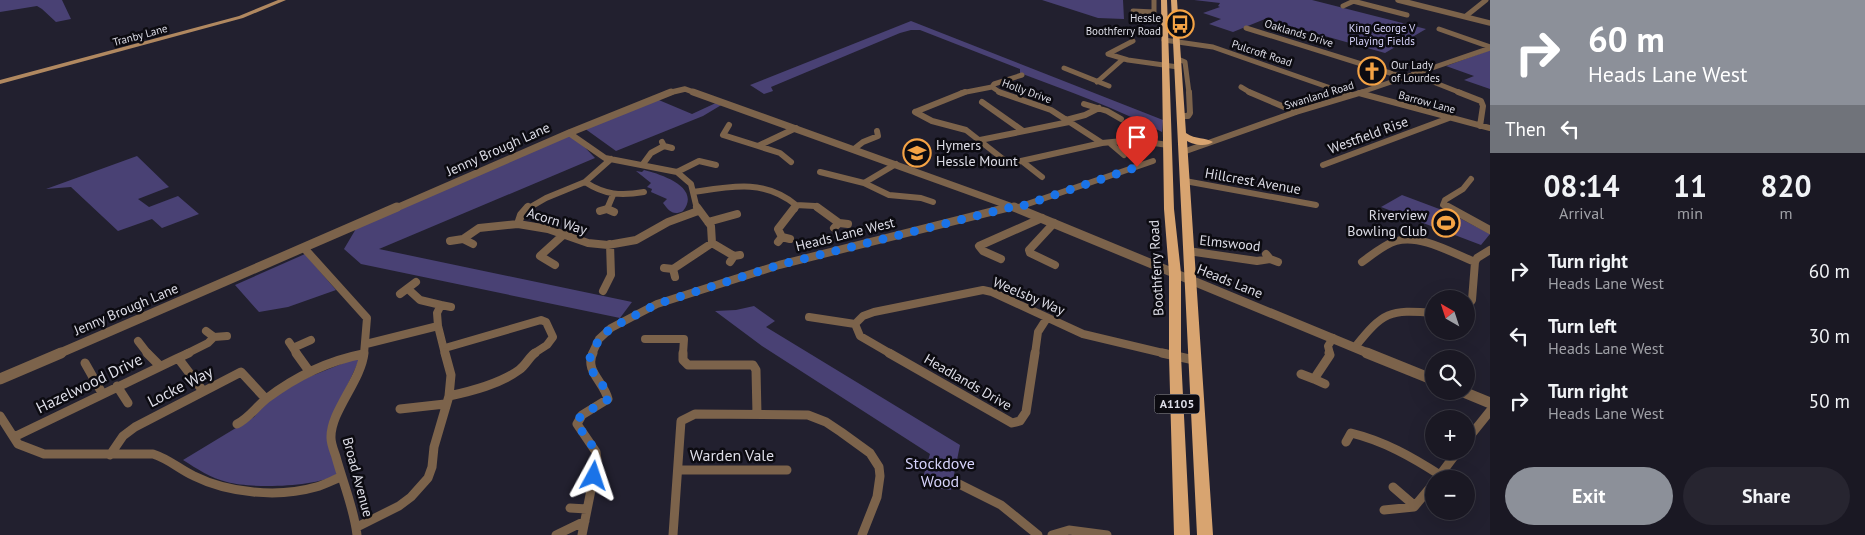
<!DOCTYPE html>
<meta charset="utf-8">
<style>
:root{--surface:#1a1823;--page:#272530;--text:#f1f3f6;--muted:#9fa0a6;--line:#383741;--accent:#8c9099}
body{margin:0;font-family:"PT Sans",sans-serif;background:var(--page);color:var(--text);height:100vh;display:flex;flex-direction:column;font-size:19px;white-space:nowrap}
*{box-sizing:border-box;margin:0}
p{font-size:16px;color:var(--muted)}
.icon{flex:none;width:28px;height:28px;fill:none;stroke:currentColor;stroke-width:2;stroke-linecap:round;stroke-linejoin:round}
.map{position:relative;flex:1;overflow:hidden}
.sheet{display:flex;flex-direction:column;background:var(--surface);width:375px}
.sheet>*{flex:none}
.banner{background:#8c9099;color:#fff;overflow:hidden}
.needle{width:32px;rotate:321deg}
.tools{position:absolute;left:1425px;top:290px;display:grid;gap:10px}
.tools a{display:grid;place-items:center;width:50px;height:50px;border-radius:50%;background:var(--surface);box-shadow:0 5px 20px #0002,0 0 0 1px var(--line);font-size:25px}
.pin{position:absolute;display:grid;place-items:center;width:42px;height:42px;color:#fff;margin:-51px -21px;border-radius:50% 50% 50% 0;rotate:-45deg;box-shadow:0 0 5px #0007}
.pin .icon{rotate:45deg}
.me{position:absolute;width:55px;margin:-28px;rotate:5deg;stroke-linejoin:round;filter:drop-shadow(0 0 4px #0008)}
.turn{display:flex;align-items:center;gap:18px;height:105px;padding:0 15px;font-size:22px}
.turn .icon{width:65px;height:65px;stroke-width:2.5}
.turn b{display:block;font-size:35px;line-height:42px}
.then{display:flex;align-items:center;height:48px;padding:0 15px;background:#0003;gap:10px;font-size:19px}
.eta{display:flex;justify-content:space-evenly;align-items:center;height:85px;text-align:center}
.eta b{font-size:30px;font-weight:700;line-height:35px}
.button{display:flex;gap:10px;margin-top:auto;padding:10px 15px}
.button a{flex:1;height:58px;border-radius:30px;background:var(--accent);color:#fff;font-size:20px;font-weight:700;line-height:58px;text-align:center}
.button a+a{background:var(--page);color:var(--text)}
ul{padding:0;list-style:none}
li{display:flex;align-items:center;gap:15px;height:65px;padding:0 15px}
li div{flex:1}
li b{display:block;font-size:19px}
li em{font-style:normal}
main{display:flex;flex:1;min-height:0}
.map>svg:first-child{display:block}
.green{fill:#494174}
.lines{fill:none;stroke-linecap:round;stroke-linejoin:round}
.minor-far3{stroke:#7c634b;stroke-width:5}
.minor-far2{stroke:#7c634b;stroke-width:6}
.minor-far1{stroke:#7c634b;stroke-width:8}
.minor{stroke:#7c634b;stroke-width:9}
.tertiary-far3{stroke:#7c634b;stroke-width:5.5}
.tertiary-far2{stroke:#7c634b;stroke-width:7}
.tertiary-far1{stroke:#7c634b;stroke-width:9}
.tertiary{stroke:#7c634b;stroke-width:11}
.secondary{fill:#b08860;fill-rule:evenodd}
.primary{fill:#d8a470;fill-rule:evenodd}
.route{stroke:#1a73e8;stroke-width:9;stroke-dasharray:0 16.2}
.labels{text-anchor:middle;stroke-width:5;stroke-linejoin:round;paint-order:stroke}
.far-poi-label{font-size:11px;fill:#dddde7;stroke:#0c0b11;text-anchor:end}
.far-park-label{font-size:11px;fill:#d5d2fa;stroke:#0c0b11}
.far-street-label{font-size:11px;fill:#dddde7;stroke:#0c0b11}
.shield{fill:#0c0b11;stroke:#9e9ea7;stroke-width:1}
.shield-label{font-size:12px;font-weight:bold;fill:#dddde7}
.street-label{font-size:14px;fill:#dddde7;stroke:#0c0b11}
.poi-label{font-size:14px;fill:#dddde7;stroke:#0c0b11;text-anchor:start}
.near-street-label{font-size:16px;fill:#dddde7;stroke:#0c0b11}
.near-park-label{font-size:16px;fill:#d5d2fa;stroke:#0c0b11}
</style>
<main>
<div class="map">
<svg width="1490" height="535" viewBox="0 0 1490 535">
<rect width="100%" height="100%" fill="#22202f"/>
<path class="green" d="M0,0H62L71,19L56,22L42,9L37,6L0,12Z
M1042,0H1123L1124,19L1098,18Z
M1194,0H1312L1426,29L1385,53L1265,19L1233,32L1209,24L1221,19L1203,13L1220,7L1218,6L1220,3Z
M911,21L1163,120L1162,132C1116,108 1068,91 1020,73V69L920,30H911L900,33L771,87L773,91L764,94L750,85Z
M1490,50V89L1464,80L1474,76L1446,66Z
M654,98L692,114L718,102L723,104L703,116L616,151L584,128Z
M566,136L575,137L595,158L379,249L632,302L620,318L361,264L344,249L357,227Z
M137,156L169,187L138,199L149,207L178,196L199,214L162,228L152,219L118,231L71,187L46,189Z
M644,170C660,174 702,187 683,211C673,216 669,211 663,203L667,199L651,192L652,189L647,187L651,183L636,171L642,172Z
M1402,195L1450,213L1490,234L1481,245L1381,207Z
M305,254L336,290L288,307L259,312L235,285Z
M754,306L775,321L766,327L960,445L951,490L931,488L921,484L930,454L762,346L715,311L736,310Z
M361,356L329,425L337,475C314,487 253,489 227,482C211,478 197,469 183,460L254,417L270,398L294,383Z"/>
<g class="lines">
<path class="minor-far3" d="M1353,1L1407,15
M1343,6L1356,0
M1133,11L1154,12V0
M1466,16L1486,0
M1246,28L1403,77
M1439,29L1490,47
M1164,40L1213,47L1345,93
M1133,41L1108,54L1128,60L1178,67
M1178,59L1185,62L1189,93
M1064,68L1109,86
M1413,74L1461,93
M1097,82L1123,59
M992,87L1001,93
M992,87L994,84L1022,75
M1241,87L1251,93
M961,93L992,87
M1359,93L1490,48"/>
<path class="minor-far2" d="M999,92L1051,110L1102,143L1133,140L1168,145
M1249,92L1296,112
M1342,92L1351,95
M1458,92L1481,101L1483,106L1480,126
M1359,93L1490,128
M982,102L1023,131
M1084,104L1107,111L1121,119
M915,112L932,121L966,130L1003,159L1012,163L1102,143
M915,112L965,92
M1180,116H1188L1190,113L1189,92
M1066,120L1085,115L1099,108
M729,125L723,135L758,146
M569,133L605,158L677,172L691,184L697,209
M980,140L1069,122
M662,142L664,146L672,148
M1111,144L1124,155
M854,149L863,142L878,136L877,131
M1183,152L1296,112L1363,92
M791,162L780,153L758,146L796,128
M1023,162L1042,177
M643,164L651,153L664,146
M1323,165L1449,118
M677,172L699,161L716,165
M820,172L864,183L896,164
M1185,181L1316,205
M585,182C605,195 621,196 644,192
M864,183L889,195L921,198L933,202
M694,192C732,186 764,179 796,205L795,209
M796,205L815,206L819,209
M1016,208L1153,161
M527,209L546,198L585,182L611,159
M607,209L613,195
M1005,209L1012,207
M1450,209L1443,205L1445,200L1463,189L1471,179"/>
<path class="minor-far1" d="M528,207L521,215L518,224L548,229L588,243L608,245L636,240L668,222L698,211
M817,207L839,223
M1448,207L1490,230
M600,211L607,209L614,212
M708,222L737,214
M1054,223L1029,250L1030,253L1055,265
M834,228L839,223L848,224
M782,237L778,229L795,207
M463,239L479,228L518,224
M450,241L463,239L473,244
M778,242L782,237L790,239
M712,243L734,256
M304,248L367,318L364,354
M1188,251L1257,261L1270,259
M1266,254L1270,259L1278,262
M1001,259L983,251L979,246L1042,218
M730,262L734,256L740,255
M1362,262C1372,255 1383,245 1396,241C1421,234 1452,253 1475,262
M555,265L540,256L562,236
M664,268L673,269L675,277
M673,269L712,243L711,226L697,207
M408,289L420,300L441,305L437,313L438,326
M603,291L611,275L610,244
M400,294L416,282
M441,305L451,307
M1466,309L1472,300L1475,262L1477,258L1490,250
M809,317L855,324L860,336L891,354
M855,324L863,316L874,312L983,290L992,292L1083,334L1167,354
M206,331L214,337L227,336
M645,339H684L683,354
M138,341L148,354
M289,342L293,348L311,340
M366,344L438,326L445,354
M1355,347C1383,312 1389,309 1434,313
M293,348L297,354
M445,348L541,320L546,322L553,337L547,345L533,354
M186,354L208,343L214,337
M592,354L599,339L611,328L657,304L779,265L1010,207
M1035,354L1038,332L1047,318
M1330,354L1328,346L1333,338"/>
<path class="minor" d="M147,353L160,366
M189,353L178,358L203,391
M296,353L309,371
M683,353V360L688,365H753L756,370L757,414
M889,353L1012,423L1020,421L1026,412L1035,353
M1162,353L1194,360
M85,363L102,393
M1301,374L1314,379L1330,355L1329,353
M1314,379L1325,384
M117,386L128,403
M449,396C472,391 500,384 519,370C526,365 529,357 535,353
M400,409L445,404
M0,416L18,444L44,454H153C169,459 179,469 194,476C228,493 278,498 316,487C324,485 333,480 341,477
M237,424C249,418 256,407 266,399C295,377 327,361 363,354
M14,437L178,358
M1466,441L1490,411
M1346,442L1351,433C1384,441 1412,457 1440,475L1458,451
M110,455L123,436L135,427L241,372L266,399
M678,470H787
M959,484L1001,505L1038,535
M1393,487L1415,506
M570,508L587,509
M1384,510L1414,507L1434,483
M357,527L399,506L411,497L428,478L432,467L434,447L449,396L451,375L445,353
M357,535C354,508 343,483 336,457C334,451 331,444 331,438C330,412 361,381 364,353
M556,535L585,521
M582,535L597,460L596,452L577,424L582,415L608,399C604,382 584,370 593,353
M673,535L681,421L695,414L808,415L826,422L841,432L870,453L879,467L880,476L877,497L862,535
M1052,535L1069,530L1107,535"/>
<path class="tertiary-far3" d="M1398,0L1490,23
M668,93L685,89L696,93"/>
<path class="tertiary-far2" d="M693,92L1018,209
M394,209L569,133L671,92"/>
<path class="tertiary-far1" d="M1014,207L1370,354
M58,354L397,207"/>
<path class="tertiary" d="M1367,353L1434,380
M0,379L61,353
M1461,391L1490,403"/>
<path class="secondary" d="M278,0H286L243,18L0,84V80L239,16Z"/>
<path class="primary" d="M1161,0H1167L1174,209L1181,273V356L1190,535H1174L1169,356V273L1164,209Z
M1171,0H1177L1186,133C1196,140 1205,137 1213,142C1207,147 1193,145 1187,141L1213,535H1197Z"/>
</g>
<g class="lines">
<path class="route" d="M594,476C600,448 592,447 577,424C579,410 600,408 608,399L606,390L590,368L589,360L599,339L611,328L657,304L779,265L1012,207L1016,208L1137,167"/>
</g>
<defs>
<g id="bus-ring" transform="scale(1.4375)"><circle r="9.5" fill="#0c0b11" stroke="#f5a345" stroke-width="1.5"/><path d="M-5-6H5V4H4V6H2V4H-2V6H-4V4H-5ZM-3.5-4V0h7V-4ZM-3.5 1.2v1.5H-2V1.2ZM2 1.2v1.5H3.5V1.2Z" fill="#f5a345"/></g>
<g id="church-ring" transform="scale(1.4375)"><circle r="9.5" fill="#0c0b11" stroke="#f5a345" stroke-width="1.5"/><path d="M-1.2-6h2.4v3.5h3.3v2.4h-3.3V6h-2.4V-.1h-3.3v-2.4h3.3Z" fill="#f5a345"/></g>
<g id="school-ring" transform="scale(1.4375)"><circle r="9.5" fill="#0c0b11" stroke="#f5a345" stroke-width="1.5"/><path d="M0-5L7-2L0 1L-7-2ZM-4 1L0 2.5L4 1V4Q0 6-4 4Z" fill="#f5a345"/></g>
<g id="stadium-ring" transform="scale(1.4375)"><circle r="9.5" fill="#0c0b11" stroke="#f5a345" stroke-width="1.5"/><path d="M0-5a6.5 5 0 1 0 0 10a6.5 5 0 1 0 0-10ZM-3.5-1.8h7v3.6h-7Z" fill="#f5a345"/></g>
</defs>
<g fill-rule="evenodd">
<use href="#bus-ring" x="1180" y="24"/>
<use href="#church-ring" x="1372" y="71"/>
<use href="#school-ring" x="917" y="153"/>
<use href="#stadium-ring" x="1446" y="223"/>
</g>
<g class="labels">
<g class="far-poi-label">
<text x="1161" y="22">Hessle<tspan x="1161" dy="13">Boothferry Road</tspan></text>
<text x="1391" y="69" text-anchor="start">Our Lady<tspan x="1391" dy="13">of Lourdes</tspan></text>
</g>
<g class="far-park-label">
<text x="1382" y="32">King George V<tspan x="1382" dy="13">Playing Fields</tspan></text>
</g>
<g class="far-street-label">
<text transform="translate(1299 33) rotate(17)" y="4">Oaklands Drive</text>
<text transform="translate(140 35) rotate(-15)" y="4">Tranby Lane</text>
<text transform="translate(1262 53) rotate(18)" y="4">Pulcroft Road</text>
<text transform="translate(1027 91) rotate(20)" y="4">Holly Drive</text>
<text transform="translate(1319 95) rotate(-17)" y="4">Swanland Road</text>
<text transform="translate(1427 102) rotate(15)" y="4">Barrow Lane</text>
</g>
<rect class="shield" x="1154.5" y="394.5" width="45" height="19" rx="4"/>
<g class="shield-label">
<text x="1177" y="408">A1105</text>
</g>
<g class="street-label">
<text transform="translate(1368 135) rotate(-20)" y="5">Westfield Rise</text>
<text transform="translate(498 149) rotate(-24)" y="5">Jenny Brough Lane</text>
<text transform="translate(1253 181) rotate(10)" y="5">Hillcrest Avenue</text>
<text transform="translate(557 221) rotate(17)" y="5">Acorn Way</text>
<text transform="translate(845 234) rotate(-14)" y="5">Heads Lane West</text>
<text transform="translate(1230 243) rotate(6)" y="5">Elmswood</text>
<text transform="translate(1156 268) rotate(-93)" y="5">Boothferry Road</text>
<text transform="translate(1230 281) rotate(22)" y="5">Heads Lane</text>
<text transform="translate(1029 296) rotate(23)" y="5">Weelsby Way</text>
<text transform="translate(126 309) rotate(-23)" y="5">Jenny Brough Lane</text>
<text transform="translate(968 382) rotate(30)" y="5">Headlands Drive</text>
<text transform="translate(358 477) rotate(75)" y="5">Broad Avenue</text>
</g>
<g class="poi-label">
<text x="936" y="150">Hymers<tspan x="936" dy="16">Hessle Mount</tspan></text>
<text x="1427" y="220" text-anchor="end">Riverview<tspan x="1427" dy="16">Bowling Club</tspan></text>
</g>
<g class="near-street-label">
<text transform="translate(89 383) rotate(-26)" y="6">Hazelwood Drive</text>
<text transform="translate(180 386) rotate(-27)" y="6">Locke Way</text>
<text x="732" y="461">Warden Vale</text>
</g>
<g class="near-park-label">
<text x="940" y="469">Stockdove<tspan x="940" dy="18">Wood</tspan></text>
</g>
</g>
</svg>
<div class="tools">
<a><svg class="needle" viewBox="-14 -14 28 28"><path d="M0-13l5 13h-10z" fill="#e53935"/><path d="M0 13l5-13h-10z" fill="#9fa0a6"/></svg></a>
<a><svg class="icon" aria-label="search" viewBox="0 0 24 24"><circle cx="10" cy="10" r="6"/><path d="M15 15l6 6"/></svg></a>
<a>+</a>
<a>−</a>
</div>
<div class="pin" style="left:1137px;top:167px;background:#d93025"><svg class="icon" aria-label="arrive" viewBox="0 0 24 24"><path d="M6 21V4h12l-3 4 3 4H6"/></svg></div>
<svg class="me" style="left:594px;top:476px" viewBox="-20 -20 40 40"><path d="M0-17L14 15 0 8-14 15z" fill="#1a73e8" stroke="#fff" stroke-width="4"/></svg>
</div>
<section class="sheet">
<div class="banner">
<div class="turn"><svg class="icon" aria-label="right" viewBox="0 0 24 24"><path d="M7 20v-9h11M14 6l5 5-5 5"/></svg><div><b>60 m</b>Heads Lane West</div></div>
<div class="then">Then<svg class="icon" aria-label="left" viewBox="0 0 24 24"><path d="M17 20v-9H6M10 6l-5 5 5 5"/></svg></div>
</div>
<div class="eta">
<div><b>08:14</b><p>Arrival</p></div>
<div><b>11</b><p>min</p></div>
<div><b>820</b><p>m</p></div>
</div>
<ul>
<li><svg class="icon" aria-label="right" viewBox="0 0 24 24"><path d="M7 20v-9h11M14 6l5 5-5 5"/></svg><div><b>Turn right</b><p>Heads Lane West</p></div><em>60 m</em></li>
<li><svg class="icon" aria-label="left" viewBox="0 0 24 24"><path d="M17 20v-9H6M10 6l-5 5 5 5"/></svg><div><b>Turn left</b><p>Heads Lane West</p></div><em>30 m</em></li>
<li><svg class="icon" aria-label="right" viewBox="0 0 24 24"><path d="M7 20v-9h11M14 6l5 5-5 5"/></svg><div><b>Turn right</b><p>Heads Lane West</p></div><em>50 m</em></li>
</ul>
<div class="button"><a>Exit</a><a>Share</a></div>
</section>
</main>
